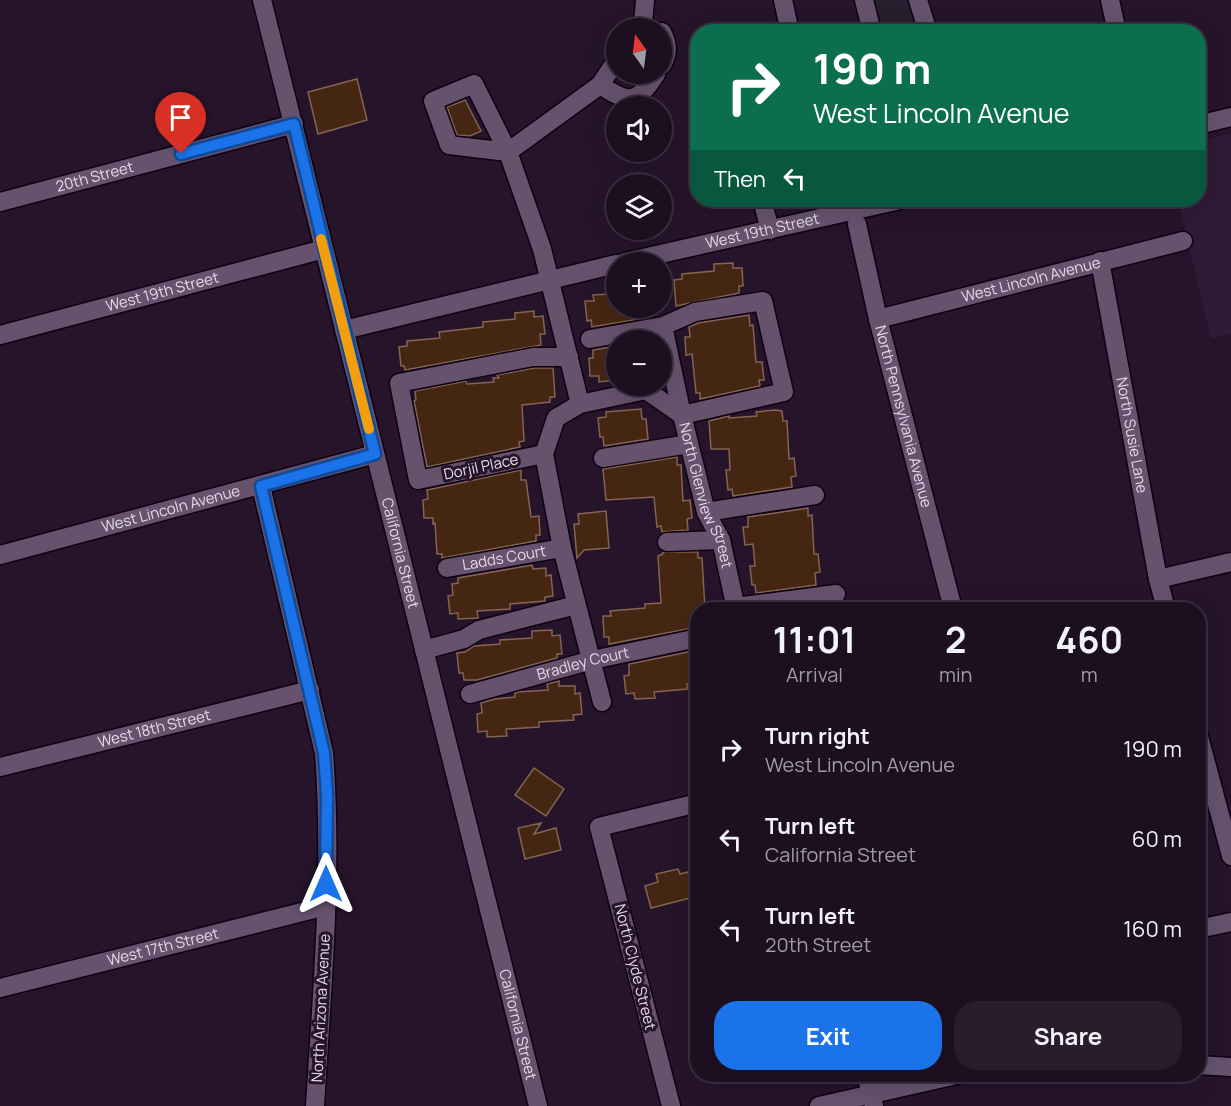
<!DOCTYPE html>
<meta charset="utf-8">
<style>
:root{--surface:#1c0f20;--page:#291d2d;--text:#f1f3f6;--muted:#a09ca5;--line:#3a2f3e;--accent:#1a73e8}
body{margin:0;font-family:Manrope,sans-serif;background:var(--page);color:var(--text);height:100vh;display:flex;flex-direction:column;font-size:22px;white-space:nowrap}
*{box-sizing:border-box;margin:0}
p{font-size:20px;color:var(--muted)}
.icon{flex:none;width:33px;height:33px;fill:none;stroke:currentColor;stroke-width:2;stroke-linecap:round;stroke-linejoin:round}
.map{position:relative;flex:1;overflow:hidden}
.drawer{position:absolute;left:690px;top:602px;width:516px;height:480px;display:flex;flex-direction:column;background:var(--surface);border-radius:24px;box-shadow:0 6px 24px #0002,0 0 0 2px var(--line)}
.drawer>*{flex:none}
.guide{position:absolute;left:690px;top:24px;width:516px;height:183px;border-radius:24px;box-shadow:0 6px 24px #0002,0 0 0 2px var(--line);background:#0b6e4f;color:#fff;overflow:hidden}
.needle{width:39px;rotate:346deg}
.controls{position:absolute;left:606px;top:18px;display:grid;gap:12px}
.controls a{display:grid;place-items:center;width:66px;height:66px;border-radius:50%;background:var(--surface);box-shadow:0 6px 24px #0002,0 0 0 2px var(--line);font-size:30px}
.pin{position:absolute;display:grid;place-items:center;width:51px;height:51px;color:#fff;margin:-62px -26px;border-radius:50% 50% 50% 0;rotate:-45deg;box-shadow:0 0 6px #0007}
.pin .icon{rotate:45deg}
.me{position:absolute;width:66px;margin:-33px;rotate:0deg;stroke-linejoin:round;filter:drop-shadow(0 0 4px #0008)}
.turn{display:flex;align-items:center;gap:21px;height:126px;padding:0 24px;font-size:27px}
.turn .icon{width:78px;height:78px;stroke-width:2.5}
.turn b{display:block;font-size:42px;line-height:51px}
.then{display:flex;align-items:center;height:57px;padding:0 24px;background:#0003;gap:12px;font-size:22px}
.eta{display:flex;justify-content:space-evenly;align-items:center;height:102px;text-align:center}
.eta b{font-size:36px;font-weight:700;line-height:42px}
.action{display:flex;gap:12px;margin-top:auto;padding:12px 24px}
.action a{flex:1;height:69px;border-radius:24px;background:var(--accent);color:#fff;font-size:24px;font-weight:700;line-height:69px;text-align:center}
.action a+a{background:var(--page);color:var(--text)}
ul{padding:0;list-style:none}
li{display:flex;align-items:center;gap:18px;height:90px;padding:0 24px}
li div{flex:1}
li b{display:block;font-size:22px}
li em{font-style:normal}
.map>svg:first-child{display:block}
.industrial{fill:#281f2e}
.built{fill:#301a37}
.building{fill:#452612;stroke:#846452;stroke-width:1.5}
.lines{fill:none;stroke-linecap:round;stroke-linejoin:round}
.minor-casing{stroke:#0e0213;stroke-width:21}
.minor{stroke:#66526d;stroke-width:18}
.route-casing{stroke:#114b97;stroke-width:15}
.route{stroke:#1a73e8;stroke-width:10}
.slow{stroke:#f59e0b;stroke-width:10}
.labels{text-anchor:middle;stroke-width:6;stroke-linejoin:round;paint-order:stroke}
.street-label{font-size:15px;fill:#e4d9e8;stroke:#26142b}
</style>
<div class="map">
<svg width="1231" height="1106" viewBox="0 0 1231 1106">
<rect width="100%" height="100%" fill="#26142b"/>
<path class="industrial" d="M874,0H929L937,31H882Z"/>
<path class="built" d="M1231,133V334L1211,339L1178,200H1198L1199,141Z"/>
<path class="building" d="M357,79L367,120L318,134L308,92Z
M465,100L481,131L470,136L457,135L447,107Z
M733,263V268H742L743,286H739V293L676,306L674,280L682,279V274L714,271V264Z
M610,294V299H616V308H650L651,317L592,327L591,320L587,321L585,301H594L593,295Z
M534,311V317L543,316L545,334H540L541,345L405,370L404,366H401L399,347L407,346V341L440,338L439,332L483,327V322L515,319V313Z
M749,315L750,326L753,325L756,362H762L764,380H759L760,386L700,399V393H696L692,354L686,355L685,337H690L689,327L698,323Z
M616,346V380L599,382V376H590L589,358H593V350Z
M534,368H553L555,397H550V402L522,405L524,441L519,442L520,447L427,467L414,401L416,400L415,391L466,381L467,384L494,382L493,378H499L497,375Z
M641,409L642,419H646L648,439L604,446L603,437H600L598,418L606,417V412Z
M775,410L782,411L783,421H787L789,459L794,458L796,476L791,477L792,487L733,496L732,489L728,490L726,470H730L729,449H711L709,421L729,416V418L757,416L756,412Z
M677,457V465H681L683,501L690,500L692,518L687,519L688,530L662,532L661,526L657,527L654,497L606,500L603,469Z
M521,470V480H526L531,517L539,516L540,535H536V541L442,558V554H437L435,523L433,524V518H424L423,500L428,499L427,490Z
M808,508V516L812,515L814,554H818L820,572L815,573L816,585L756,593L755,585H752L750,566H755L753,544L745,545L743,527H748V517Z
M606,511L609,548L584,550L577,558L574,524H579L578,514Z
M663,552H698V558H702L705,609H698V627L609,644V637H604L603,616H611L610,611L645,608V604L661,603L658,556L663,554Z
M532,565L533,569L546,568V576L551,575L553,596L545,597V601L510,604V609L477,611L478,618L458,619V613L450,614L448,596L453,595L452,584L458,583V578Z
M552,630V636L560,635L562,654H557V658L477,680H464L463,673H459L457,653L465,652L474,646L500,644V640L532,638V631Z
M698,650V678H695V683L687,684V689L654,692L655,698L635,699L634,693L626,694L624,676L629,675V664Z
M559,681V686H575V694L580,693L582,714L573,715L574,720L539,722V727L506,729L507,736L487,737V731L478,732L477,714L482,713L481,703L495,699L515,697V693L518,692L548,690L547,684Z
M534,768L564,789L546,816L515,795Z
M541,823L534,834L556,828L561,850L525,859L518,828Z
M678,869L680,874L688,872L694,897L651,908L645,886L658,882L656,874Z"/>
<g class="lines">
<g class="minor-casing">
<g id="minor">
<path id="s1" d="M262,0L538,1106"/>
<path d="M783,0L790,32"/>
<path d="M864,0L872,32"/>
<path d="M918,0L928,32"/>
<path d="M1110,0L1117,32"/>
<path d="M639,28L643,23L645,0"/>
<path d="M662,32C668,44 669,53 662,65"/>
<path d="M600,85C629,104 637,104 656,74"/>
<path d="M1198,125L1231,117"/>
<path d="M762,200L770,230"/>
<path id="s2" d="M0,202L294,124"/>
<path id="s3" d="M857,224L878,319L953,609"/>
<path id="s4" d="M1100,261L1158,579L1166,609"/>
<path id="s5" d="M625,262L900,200"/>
<path id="s6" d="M878,319L1183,241"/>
<path d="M344,330L616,264"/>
<path id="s7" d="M0,335L324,249"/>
<path d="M590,339L663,326L695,312L763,301L784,392L682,415L663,326"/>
<path d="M580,404L542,249L508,152L474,84L433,101L449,145L508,152L600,85L616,61"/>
<path d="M544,454L418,480L399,383L533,357H569"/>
<path d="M603,458L689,444"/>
<path d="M261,486L324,753C333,870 322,989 315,1106"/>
<path d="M706,512L815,495"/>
<path d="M667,542L721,540"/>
<path id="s8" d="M0,555L375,454"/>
<path id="s9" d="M447,568L562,548"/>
<path d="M1158,579L1231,562"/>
<path d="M735,607L836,594"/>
<path d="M424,650L464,639L479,630L576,605"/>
<path id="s10" d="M470,694L592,660L698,638"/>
<path id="s11" d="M602,702L562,548L544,454L556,418L580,404L646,390L682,415L706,512L721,540L736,609"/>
<path d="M1198,733L1231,856"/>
<path id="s12" d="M0,767L310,690"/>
<path d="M1198,929L1231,922"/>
<path id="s13" d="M0,988L326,906"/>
<path d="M1198,1065L1231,1067"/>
<path d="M866,1074L874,1106"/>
<path d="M671,1106L599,827L698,803"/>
<path d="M819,1106L961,1074"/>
</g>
</g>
<use href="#minor" class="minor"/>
</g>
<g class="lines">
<g class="route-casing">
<path id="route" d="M181,154L294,124L375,454L261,486L324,753L327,795L326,884"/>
</g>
<use href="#route" class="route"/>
<path class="slow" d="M321,239L369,429"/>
</g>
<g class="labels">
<g class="street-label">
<text dy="5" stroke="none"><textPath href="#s2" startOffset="98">20th Street</textPath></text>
<text dy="5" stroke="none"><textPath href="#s5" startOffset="141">West 19th Street</textPath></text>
<text dy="5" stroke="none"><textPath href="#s6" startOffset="158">West Lincoln Avenue</textPath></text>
<text dy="5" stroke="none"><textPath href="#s7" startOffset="168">West 19th Street</textPath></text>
<text dy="5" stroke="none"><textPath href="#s3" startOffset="198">North Pennsylvania Avenue</textPath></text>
<text dy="5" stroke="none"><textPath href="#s4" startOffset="177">North Susie Lane</textPath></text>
<text transform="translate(481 467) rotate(-12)" y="5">Dorjil Place</text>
<text dy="5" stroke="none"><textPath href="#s11" startOffset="516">North Glenview Street</textPath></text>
<text dy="5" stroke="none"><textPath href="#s8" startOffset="177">West Lincoln Avenue</textPath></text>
<text dy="5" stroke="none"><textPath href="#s1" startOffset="570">California Street</textPath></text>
<text dy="5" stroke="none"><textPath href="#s9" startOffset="58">Ladds Court</textPath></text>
<text dy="5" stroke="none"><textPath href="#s10" startOffset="117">Bradley Court</textPath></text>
<text dy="5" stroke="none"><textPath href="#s12" startOffset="159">West 18th Street</textPath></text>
<text dy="5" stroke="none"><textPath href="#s13" startOffset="168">West 17th Street</textPath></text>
<text transform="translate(635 967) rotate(76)" y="5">North Clyde Street</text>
<text transform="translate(321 1008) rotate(-87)" y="5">North Arizona Avenue</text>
<text dy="5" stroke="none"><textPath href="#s1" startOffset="1056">California Street</textPath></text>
</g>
</g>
</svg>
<div class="controls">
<a><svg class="needle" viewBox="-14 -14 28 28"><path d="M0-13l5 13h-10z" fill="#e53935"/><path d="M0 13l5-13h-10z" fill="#a09ca5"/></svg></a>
<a><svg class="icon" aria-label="sound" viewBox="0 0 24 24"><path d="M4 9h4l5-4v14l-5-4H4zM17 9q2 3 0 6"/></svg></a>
<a><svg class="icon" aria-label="layers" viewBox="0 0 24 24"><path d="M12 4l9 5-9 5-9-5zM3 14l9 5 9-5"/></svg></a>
<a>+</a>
<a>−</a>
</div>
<div class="pin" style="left:181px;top:154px;background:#d93025"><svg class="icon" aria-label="arrive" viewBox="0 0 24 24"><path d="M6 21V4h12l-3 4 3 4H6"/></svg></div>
<svg class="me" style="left:326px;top:884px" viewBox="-20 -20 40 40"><path d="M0-17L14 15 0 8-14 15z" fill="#1a73e8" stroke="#fff" stroke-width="4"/></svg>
<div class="guide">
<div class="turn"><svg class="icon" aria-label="right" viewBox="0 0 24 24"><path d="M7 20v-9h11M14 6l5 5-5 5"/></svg><div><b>190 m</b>West Lincoln Avenue</div></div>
<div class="then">Then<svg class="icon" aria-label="left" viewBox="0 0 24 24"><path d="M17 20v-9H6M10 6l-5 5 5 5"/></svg></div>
</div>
<section class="drawer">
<div class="eta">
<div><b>11:01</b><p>Arrival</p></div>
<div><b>2</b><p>min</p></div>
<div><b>460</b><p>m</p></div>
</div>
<ul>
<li><svg class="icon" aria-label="right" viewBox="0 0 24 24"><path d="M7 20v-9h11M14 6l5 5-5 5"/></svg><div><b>Turn right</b><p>West Lincoln Avenue</p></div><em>190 m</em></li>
<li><svg class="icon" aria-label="left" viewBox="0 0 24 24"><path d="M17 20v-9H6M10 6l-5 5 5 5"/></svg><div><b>Turn left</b><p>California Street</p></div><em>60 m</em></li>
<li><svg class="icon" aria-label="left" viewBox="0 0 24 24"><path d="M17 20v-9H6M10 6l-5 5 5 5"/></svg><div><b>Turn left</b><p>20th Street</p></div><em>160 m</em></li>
</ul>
<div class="action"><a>Exit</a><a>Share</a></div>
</section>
</div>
